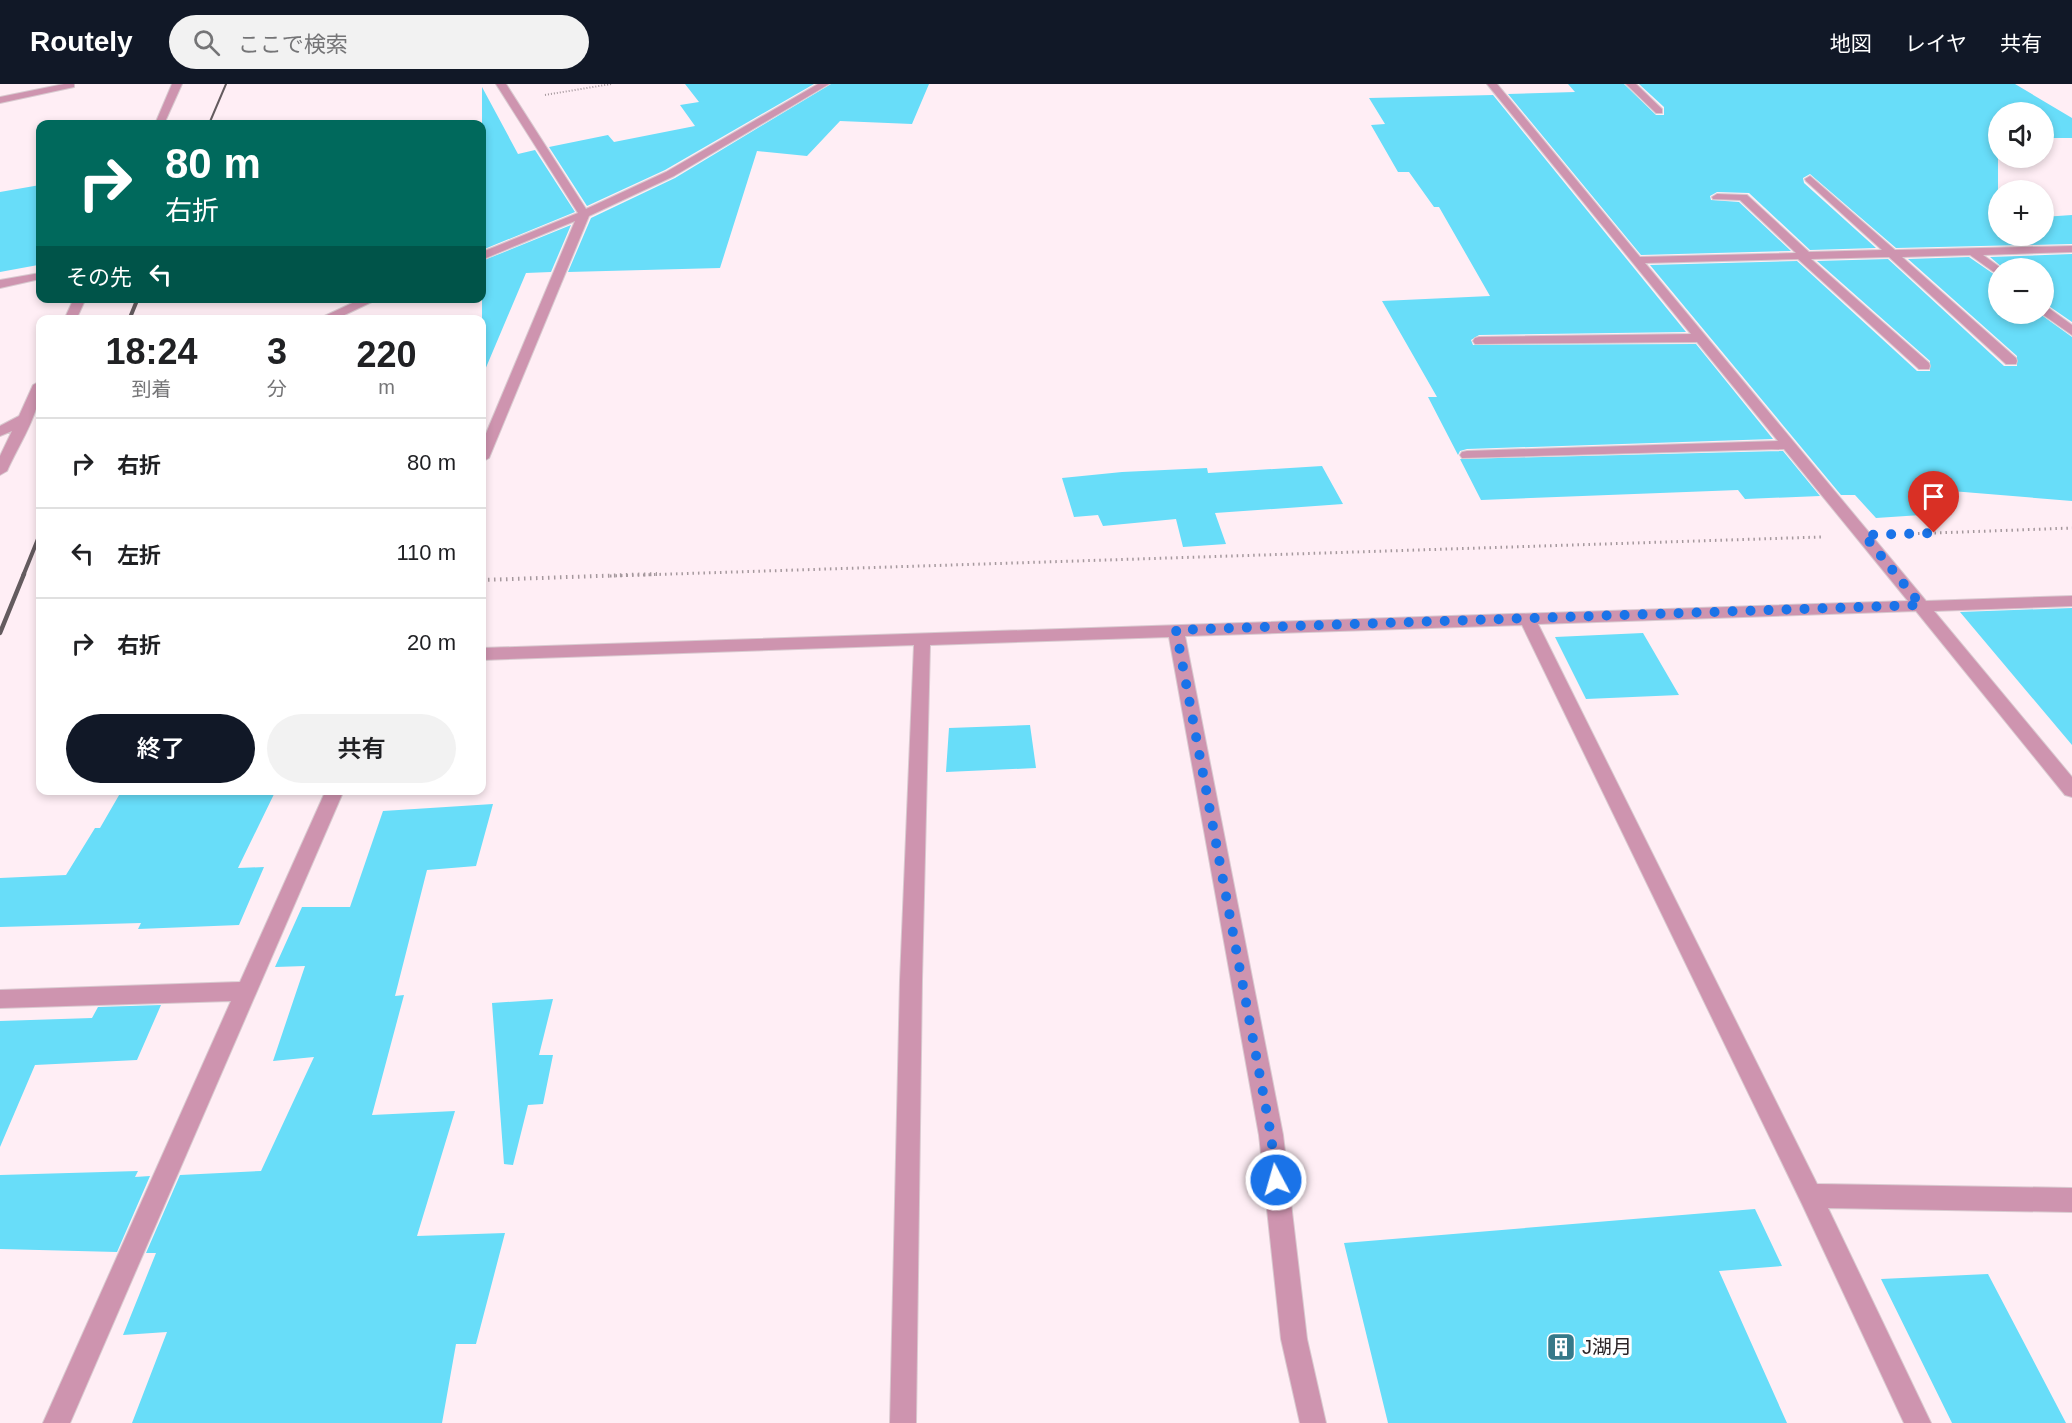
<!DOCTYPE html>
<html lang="ja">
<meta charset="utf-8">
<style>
:root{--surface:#fff;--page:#f2f2f2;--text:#202124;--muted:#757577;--line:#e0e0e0;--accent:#111827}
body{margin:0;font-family:Helvetica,"Noto Sans JP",sans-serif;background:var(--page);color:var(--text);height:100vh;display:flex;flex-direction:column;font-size:22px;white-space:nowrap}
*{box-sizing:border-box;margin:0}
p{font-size:20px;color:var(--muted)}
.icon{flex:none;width:33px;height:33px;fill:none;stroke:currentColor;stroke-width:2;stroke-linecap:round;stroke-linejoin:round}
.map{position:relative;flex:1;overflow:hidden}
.drawer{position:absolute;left:36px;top:231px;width:450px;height:480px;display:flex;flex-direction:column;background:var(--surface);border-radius:12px;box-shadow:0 3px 9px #0003}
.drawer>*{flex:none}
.top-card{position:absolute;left:36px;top:36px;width:450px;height:183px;border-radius:12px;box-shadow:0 3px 9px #0003;background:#00695c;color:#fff;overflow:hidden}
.tools{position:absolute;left:1988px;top:18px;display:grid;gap:12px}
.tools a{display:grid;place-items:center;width:66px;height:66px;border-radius:50%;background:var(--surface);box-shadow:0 3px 9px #0003;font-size:30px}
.pin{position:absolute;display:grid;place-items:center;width:51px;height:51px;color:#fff;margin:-62px -26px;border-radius:50% 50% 50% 0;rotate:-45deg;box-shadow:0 0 6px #0007}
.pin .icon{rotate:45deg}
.me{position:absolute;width:66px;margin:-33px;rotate:354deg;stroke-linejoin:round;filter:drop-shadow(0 0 4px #0008)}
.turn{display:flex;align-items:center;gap:21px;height:126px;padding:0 30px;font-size:27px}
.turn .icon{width:78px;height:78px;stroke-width:2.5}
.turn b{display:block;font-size:42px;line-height:51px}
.then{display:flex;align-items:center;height:57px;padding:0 30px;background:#0003;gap:12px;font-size:22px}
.eta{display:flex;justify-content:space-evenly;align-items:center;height:102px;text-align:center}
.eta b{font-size:36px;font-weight:600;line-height:42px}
.cta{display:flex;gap:12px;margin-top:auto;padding:12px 30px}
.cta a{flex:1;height:69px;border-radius:36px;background:var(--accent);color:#fff;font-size:24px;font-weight:600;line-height:69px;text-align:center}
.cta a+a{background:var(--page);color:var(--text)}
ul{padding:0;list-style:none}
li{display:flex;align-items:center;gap:18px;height:90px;padding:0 30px;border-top:2px solid var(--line)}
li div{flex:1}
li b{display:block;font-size:22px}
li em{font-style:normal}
header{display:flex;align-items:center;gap:36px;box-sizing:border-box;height:84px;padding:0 30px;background:var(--accent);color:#fff}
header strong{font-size:28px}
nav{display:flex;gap:33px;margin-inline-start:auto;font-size:21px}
.search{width:420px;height:54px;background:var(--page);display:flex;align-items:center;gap:15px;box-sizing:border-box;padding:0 21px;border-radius:33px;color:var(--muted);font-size:22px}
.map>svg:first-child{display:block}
.building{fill:#68ddf9}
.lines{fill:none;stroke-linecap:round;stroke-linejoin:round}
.minor-casing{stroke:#d9cad0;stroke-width:2}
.path-far2{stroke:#a5989d;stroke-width:2;stroke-dasharray:1 2;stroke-linecap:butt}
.path-far1{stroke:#a5989d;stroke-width:3;stroke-dasharray:1.5 4;stroke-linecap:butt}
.path{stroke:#a5989d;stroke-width:4;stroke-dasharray:1.5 4.5;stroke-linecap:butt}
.minor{fill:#ce94af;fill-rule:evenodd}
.rail-far2{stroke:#645b5f;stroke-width:2}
.rail-far1{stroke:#645b5f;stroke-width:4}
.rail{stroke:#645b5f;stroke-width:4.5}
.route{stroke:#1a73e8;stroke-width:10;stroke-dasharray:0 18}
.labels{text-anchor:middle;stroke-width:6;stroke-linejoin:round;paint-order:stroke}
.near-poi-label{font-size:20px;fill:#2c2528;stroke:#fff;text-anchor:start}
</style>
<header>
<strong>Routely</strong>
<div class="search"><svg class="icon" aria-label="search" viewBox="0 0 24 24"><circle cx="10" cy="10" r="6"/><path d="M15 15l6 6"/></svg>ここで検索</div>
<nav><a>地図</a><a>レイヤ</a><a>共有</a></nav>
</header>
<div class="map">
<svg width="2072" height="1339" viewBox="0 0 2072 1339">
<rect width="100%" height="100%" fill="#ffeef5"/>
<path class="building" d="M685,0H814L665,86L587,122L549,63L608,51L614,58L695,42L680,21L699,18Z
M831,0H929L912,40L840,37L807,72L757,67L720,184L568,188L591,134L675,94Z
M1568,0H1624L1656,31H1664V23L1639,0H2015L2072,34V54H2043V28H1998V56L1994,57L1998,60V152H2043V133L2072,131V160L1896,164L1810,90L1803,94L1804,99L1876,164L1810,166L1749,109L1717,108L1710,112L1711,116L1739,118L1791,167L1641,171L1508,10L1575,8Z
M482,3L518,70L535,66L575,128L482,166Z
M1493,11L1686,248L1479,251L1471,256L1473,261L1696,260L1773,355L1467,365L1460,367L1458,371L1428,313H1437L1382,217L1490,212L1439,123H1434L1409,88H1398L1371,41L1385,40L1369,14Z
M40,101V172H38V181L0,188V108Z
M571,141L551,188L526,189L482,293V177Z
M2072,170V238L2043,218V184H2003L1990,173Z
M1969,173L1998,193V230H2040L2072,253V417L1927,405L1951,429L1876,434L1855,411H1841L1650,181L1797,177L1917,287H1930V277L1817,177L1888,175L2004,282H2017V272L1908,175Z
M1783,367L1820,412L1745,415L1738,406L1481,416L1460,375Z
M1322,382L1343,420L1215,429L1226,460L1183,463L1176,435L1103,442L1098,431L1074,433L1062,394L1122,388L1207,384L1208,389Z
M2072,524V661L1960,528Z
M1643,549L1679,611L1586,615L1555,553Z
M1030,641L1036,684L946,688L949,644Z
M122,706H276L238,784L264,783L239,841L138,845L141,839L0,843V794L66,791L95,744H100Z
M493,720L476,782L427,786L395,912L404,911L372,1031L455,1027L417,1152L505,1149L476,1260H456L442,1339H132L167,1248L123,1251L156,1169H146L180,1091L261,1087L314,973L273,977L305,882L275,883L302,823H350L383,727Z
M553,915L539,971H553L543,1020L528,1021L513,1081L504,1080L492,919Z
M161,921L137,976L35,981L0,1063V937L92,934L98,923Z
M138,1087L135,1093L150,1092L117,1168L0,1165V1091Z
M1755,1125L1782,1182L1719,1187L1787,1339H1388L1344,1159Z
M1988,1190L2066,1339H1952L1881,1195Z"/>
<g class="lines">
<g class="minor-casing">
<path id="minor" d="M64,0H74V3L0,19V13Z
M172,0H182L164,40H155Z
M496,0H506L586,125L666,88L818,0H829L674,92L589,132L489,374L482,378V359L575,137L486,174L482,175V168L578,129Z
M1487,0H1497L1640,173L1796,169L1740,116L1713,115L1712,113L1717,110L1747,111L1809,168L1882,166L1806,97L1805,95L1810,92L1895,166L2072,162V168L1983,171L2001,184H1998V191L1970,171L1902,173L2016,274L2017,277L2016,280H2006L1889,173L1811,175L1929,279L1930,282L1929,285H1919L1798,175L1645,179L1926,517L2072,512V522L1934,527L2072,693V713L2065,711L1916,527L1538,540L1817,1100L2072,1104V1128L1828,1124L1931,1339H1904L1802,1120L1522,541L1185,552L1283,1051L1307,1255L1326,1339H1300L1281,1255L1259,1051L1169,553L930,561L922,896L916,1339H890L900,896L914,561L482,576V564L1908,517L1784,365L1462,374L1460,371L1462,368L1467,367L1778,357L1697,258L1475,260L1473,257L1475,254L1479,253L1691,250Z
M1626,0H1636L1662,25V29H1656Z
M40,189V195L0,204V196Z
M74,214H86L76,236H64Z
M363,214H380L334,236H316Z
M2043,220L2072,241V251L2042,230Z
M40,297C43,325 19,360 7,387L0,391V372L12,347L0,352V342L19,332L33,301Z
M326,706H344L70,1339H43L231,917L0,924V906L240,898Z"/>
</g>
<path class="path-far2" d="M545,11L611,0"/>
<path class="path-far1" d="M1907,450L2072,444
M610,492L1821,453"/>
<path class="path" d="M482,496L657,490"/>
<use href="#minor" class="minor"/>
<path class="rail-far2" d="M209,40L226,0"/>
<path class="rail-far1" d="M129,236L138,214
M23,492L40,450"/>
<path class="rail" d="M0,549L24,490"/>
</g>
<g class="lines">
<path class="route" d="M1276,1096L1271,1051L1176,546L1921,521L1864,451L1934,449"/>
</g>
<defs>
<g id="building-square" transform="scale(1.5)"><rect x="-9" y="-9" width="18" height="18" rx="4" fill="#367989" stroke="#fff"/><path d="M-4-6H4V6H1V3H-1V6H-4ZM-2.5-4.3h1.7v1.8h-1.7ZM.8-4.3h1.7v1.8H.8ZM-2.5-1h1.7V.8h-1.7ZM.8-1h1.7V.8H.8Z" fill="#fff"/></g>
</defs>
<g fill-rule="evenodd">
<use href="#building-square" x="1561" y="1263"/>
</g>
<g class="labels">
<g class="near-poi-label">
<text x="1582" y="1270">J湖月</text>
</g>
</g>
</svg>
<div class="tools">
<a><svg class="icon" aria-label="sound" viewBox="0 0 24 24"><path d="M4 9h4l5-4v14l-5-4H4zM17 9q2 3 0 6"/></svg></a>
<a>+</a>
<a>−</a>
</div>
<div class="pin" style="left:1934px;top:449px;background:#d93025"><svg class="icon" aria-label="arrive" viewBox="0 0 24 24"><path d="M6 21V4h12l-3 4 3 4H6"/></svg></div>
<svg class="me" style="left:1276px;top:1096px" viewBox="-20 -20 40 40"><circle r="17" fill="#1a73e8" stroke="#fff" stroke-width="3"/><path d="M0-11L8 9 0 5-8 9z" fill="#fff"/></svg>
<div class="top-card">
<div class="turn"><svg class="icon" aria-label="right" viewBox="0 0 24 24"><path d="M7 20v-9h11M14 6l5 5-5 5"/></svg><div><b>80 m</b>右折</div></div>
<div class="then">その先<svg class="icon" aria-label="left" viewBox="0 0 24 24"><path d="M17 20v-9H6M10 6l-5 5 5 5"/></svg></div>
</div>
<section class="drawer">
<div class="eta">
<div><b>18:24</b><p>到着</p></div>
<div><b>3</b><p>分</p></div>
<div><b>220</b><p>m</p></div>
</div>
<ul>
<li><svg class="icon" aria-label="right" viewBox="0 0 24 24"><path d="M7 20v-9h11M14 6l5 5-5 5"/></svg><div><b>右折</b></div><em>80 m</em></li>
<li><svg class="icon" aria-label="left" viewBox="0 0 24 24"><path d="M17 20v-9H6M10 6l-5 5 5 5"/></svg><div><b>左折</b></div><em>110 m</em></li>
<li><svg class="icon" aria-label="right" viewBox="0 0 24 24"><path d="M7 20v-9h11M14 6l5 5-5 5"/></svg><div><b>右折</b></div><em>20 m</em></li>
</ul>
<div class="cta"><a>終了</a><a>共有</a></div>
</section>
</div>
